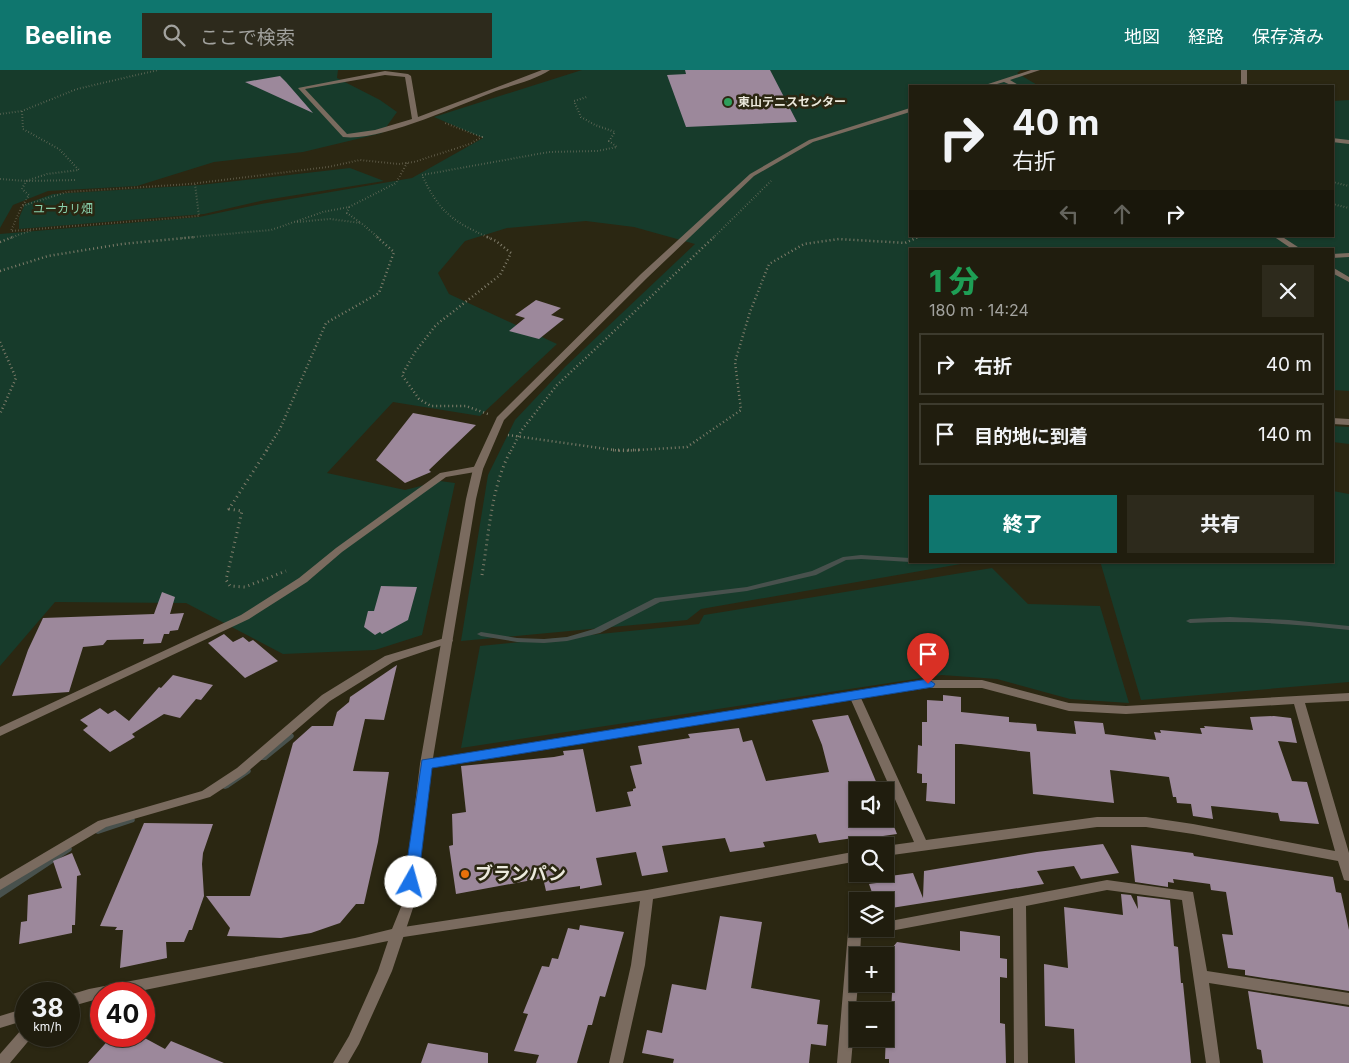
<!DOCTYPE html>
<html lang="ja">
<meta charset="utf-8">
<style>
:root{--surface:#201d0e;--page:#2d2a1c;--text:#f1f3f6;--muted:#a2a29e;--line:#3d3b2e;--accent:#0f766e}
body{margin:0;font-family:Inter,"Noto Sans JP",sans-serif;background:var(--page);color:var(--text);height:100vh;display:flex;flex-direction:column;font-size:19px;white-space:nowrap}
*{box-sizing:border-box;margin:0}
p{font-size:16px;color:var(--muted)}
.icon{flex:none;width:28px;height:28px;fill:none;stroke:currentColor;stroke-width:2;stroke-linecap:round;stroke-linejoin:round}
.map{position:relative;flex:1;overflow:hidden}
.drawer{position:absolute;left:909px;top:178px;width:425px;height:315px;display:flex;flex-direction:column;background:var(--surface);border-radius:0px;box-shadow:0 1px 4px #0004,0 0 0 1px var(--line)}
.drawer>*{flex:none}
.top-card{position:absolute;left:909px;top:15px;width:425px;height:152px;border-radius:0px;box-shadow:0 1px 4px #0004,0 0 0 1px var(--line);background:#201d0e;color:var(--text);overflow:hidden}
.controls{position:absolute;left:849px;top:712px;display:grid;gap:10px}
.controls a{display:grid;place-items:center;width:45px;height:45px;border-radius:0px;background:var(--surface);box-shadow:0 1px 4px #0004,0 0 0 1px var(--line);font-size:25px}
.speed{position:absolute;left:15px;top:912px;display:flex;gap:10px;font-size:25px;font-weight:700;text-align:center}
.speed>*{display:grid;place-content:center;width:65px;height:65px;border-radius:50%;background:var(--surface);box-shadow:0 1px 4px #0004,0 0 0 1px var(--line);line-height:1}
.speed small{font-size:12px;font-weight:400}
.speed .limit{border:8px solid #d22;background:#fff;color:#111}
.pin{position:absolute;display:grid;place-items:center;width:42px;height:42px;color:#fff;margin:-51px -21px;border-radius:50% 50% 50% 0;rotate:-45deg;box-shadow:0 0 5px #0007}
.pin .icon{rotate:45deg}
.me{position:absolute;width:55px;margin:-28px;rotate:7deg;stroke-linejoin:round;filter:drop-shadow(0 0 4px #0008)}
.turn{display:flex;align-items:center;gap:18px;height:105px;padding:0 20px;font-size:22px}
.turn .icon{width:65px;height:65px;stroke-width:2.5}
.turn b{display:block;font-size:35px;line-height:42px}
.lanes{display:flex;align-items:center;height:48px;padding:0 20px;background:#0003;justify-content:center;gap:25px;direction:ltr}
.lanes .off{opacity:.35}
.round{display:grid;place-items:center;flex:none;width:52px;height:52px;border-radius:0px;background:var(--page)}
.overview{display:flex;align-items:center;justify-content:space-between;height:85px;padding:0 20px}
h1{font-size:30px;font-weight:800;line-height:38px;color:#1e9e55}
.cta{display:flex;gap:10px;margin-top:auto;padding:10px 20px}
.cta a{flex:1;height:58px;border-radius:0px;background:var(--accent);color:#fff;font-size:20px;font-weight:800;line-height:58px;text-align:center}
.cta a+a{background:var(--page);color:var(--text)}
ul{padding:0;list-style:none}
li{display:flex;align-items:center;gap:15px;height:62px;margin:0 10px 8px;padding:0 10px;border:2px solid var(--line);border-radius:0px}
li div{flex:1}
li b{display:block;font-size:19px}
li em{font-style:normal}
header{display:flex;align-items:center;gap:30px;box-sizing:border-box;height:70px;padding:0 25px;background:var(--accent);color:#fff}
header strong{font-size:24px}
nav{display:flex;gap:28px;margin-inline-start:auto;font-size:18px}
.search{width:350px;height:45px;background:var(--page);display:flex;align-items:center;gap:12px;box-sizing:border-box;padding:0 18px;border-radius:0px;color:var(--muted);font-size:19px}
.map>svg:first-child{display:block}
.green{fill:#173b2b}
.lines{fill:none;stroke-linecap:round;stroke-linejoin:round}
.stream{fill:#48514d;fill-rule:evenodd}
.building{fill:#9c889b}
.path-far2{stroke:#807d6b;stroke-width:2;stroke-dasharray:0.5 2.5;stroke-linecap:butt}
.path-far1{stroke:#807d6b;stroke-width:2.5;stroke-dasharray:1 3;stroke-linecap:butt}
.path{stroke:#807d6b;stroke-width:3;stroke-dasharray:1 4;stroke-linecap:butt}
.service{fill:#7a6b5f;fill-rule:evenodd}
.minor{fill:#7a6b5f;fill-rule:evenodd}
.tertiary{fill:#7a6b5f;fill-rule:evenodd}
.route{fill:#1a73e8;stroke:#114b97}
.leisure-dot{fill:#2e9e5b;stroke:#2b2712;stroke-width:2}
.food-dot{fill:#e8710a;stroke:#2b2712;stroke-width:2}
.labels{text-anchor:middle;stroke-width:5;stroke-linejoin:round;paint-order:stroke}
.far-poi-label{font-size:12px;font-weight:bold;fill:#ebe9dc;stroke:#2b2712;text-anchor:start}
.far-park-label{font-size:12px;fill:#89d0ac;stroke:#2b2712}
.near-poi-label{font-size:18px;font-weight:bold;fill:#ebe9dc;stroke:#2b2712;text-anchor:start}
</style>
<header>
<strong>Beeline</strong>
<div class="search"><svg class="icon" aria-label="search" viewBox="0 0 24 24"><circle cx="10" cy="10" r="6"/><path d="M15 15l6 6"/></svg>ここで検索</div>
<nav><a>地図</a><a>経路</a><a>保存済み</a></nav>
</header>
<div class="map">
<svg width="1349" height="993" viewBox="0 0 1349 993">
<rect width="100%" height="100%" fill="#2b2712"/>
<path class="green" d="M0,0H338L337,8L380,30L397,42L382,63L303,82L214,92L137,116L48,121L13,135L0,158Z
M582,0H1021L1017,3L1039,16H910V166H1332L1333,31L1349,30V321L1333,320L1332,179H910V491H978L701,539L687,550L461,571L488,405L515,350L565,297L695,174L634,157L586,151L507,158L465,171L438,203L449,224L557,274L480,346L393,332L327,403L405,420L440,411L455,413L422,565L375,580L283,584L186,533L55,532L0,596V164L199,147L261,134L412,108L483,68L434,47Z
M350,98L384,111L265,130L204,144L19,159V148L25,134L53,124L200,115Z
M1333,356L1349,357V374L1333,372Z
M1333,421L1349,424V612L1141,630L1100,491H1332Z
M992,498L1028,534L1100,536L1129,633L1070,629L997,609L942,605L461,678L480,576L699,554L704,545Z"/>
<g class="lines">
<path class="stream" d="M861,485L910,488V491H913L910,492L861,489L846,490L816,505L747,521L660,532L600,563L567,571L544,573L517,572L481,566L477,564L481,562L517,568L544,569L567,567L594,559L655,528L747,517L812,501L843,487Z
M1230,547L1289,550L1349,556V560C1296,554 1243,550 1190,553L1186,551L1190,549Z
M290,663L293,664L294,666L293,668L266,690H260L259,688L260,686L287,664Z
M247,698L250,699L251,701L250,703L228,718L225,719L222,718L221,716L222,714Z
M131,747L134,748L135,750L134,752L98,764L95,763L94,761L95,759Z
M68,776L71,777L72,779L71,781L0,828V819Z"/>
</g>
<path class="building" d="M685,0H770L797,52L686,57L667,5L686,4Z
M280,6L286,12L313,43L245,12Z
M536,230L561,238L551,245L564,249L539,269L509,261L525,248L515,245Z
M413,343L476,355L429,400L431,402L405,413L376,390Z
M381,516L417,517L408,550L382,564L380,562L375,565L364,557L368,541H374Z
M162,522L175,527L170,544L184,543L178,560L170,561L169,564H164L161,573L143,574L144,569L107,570L103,575L83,577L69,622L12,626L28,580L43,548L154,544Z
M224,564L233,572L243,567L249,572L253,570L278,591L245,608L208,573Z
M397,595L384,650L365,649L353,701L389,702L378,772L364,834H356L340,853L311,863L281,868L227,866L230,858L206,826H250L293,673L312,656H333L337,642L349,632L350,627Z
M173,605L213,615L201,630L196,629L180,648L164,644L132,664L135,667L110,682L83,660L88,656L80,650L100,638L108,644L115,640L129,651L159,617L161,618Z
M943,625L961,627V642L1009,647V652L1036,654L1037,661L1076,664L1074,651L1103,653L1105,664L1156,670L1154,662L1161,663L1160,660L1202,664L1200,658H1205L1204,656L1253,660L1250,647L1274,646L1291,648L1297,673L1278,671L1292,711L1307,712L1319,754L1280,751L1278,743L1211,736L1213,749L1193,746L1191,734L1177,733L1176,727H1173L1169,707L1110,700L1114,733L1033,724L1030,682L961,674H955V734L926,731L927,713H922V704L917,703L918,675L922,676V652H927V630L943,631Z
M848,645L880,721H858V749H885V734L897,764L855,770L853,768L819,773L816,764L763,772L765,777L730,782L725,768L662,776L668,802L642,806L636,782L596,788L602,815L580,819V816L546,821L543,808L456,824L449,776L453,775L452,744L466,742L461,696L554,687L564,685L563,681L583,679L596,742L631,736L627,722L633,721V719L636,718L630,696L642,694L638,676L690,668L688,664L739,658L743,672L752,670L766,711L829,702L822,675L812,650Z
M144,753L213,754L203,783L202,794L204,826L192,860H189L184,872H166L167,888L120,898L123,860H115L117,857L100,856Z
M1103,774L1119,803L1081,809L1074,796L1037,801L1044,814L885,839V831H875L869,814L884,812L882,807L913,803L923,828L924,801L1037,782Z
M1131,775L1193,783L1194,786L1333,807L1336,822L1341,823L1349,860V921L1245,905V900L1228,898L1222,864L1233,865L1226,822L1211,820L1210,814L1173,809L1174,813L1168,812V817L1135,812Z
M72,783L81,805L77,806L75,855H72V863L19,874L21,852L27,851L28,825L62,818L53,791Z
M1121,824L1131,825L1138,839L1137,826L1170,830L1174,876L1178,877L1181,913H1183L1191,993H1075L1074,959L1045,956L1044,894L1068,898L1064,837L1123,845Z
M720,846L762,852L751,918L820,930L817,954L828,955L826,976L811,974L809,993H673L674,989L642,983L647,960L662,963L672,914L706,920Z
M580,855L624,862L605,927L600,926L592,955H588L577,993H536L539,985L514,981L528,944L523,943L542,896L549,897L552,888L558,889L568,858L579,860Z
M960,861L1000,866V888L1007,889V908L1000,907V953L1005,954L1006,993H889V989H885L886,964L890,965L893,902L885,895V887L897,872L960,881Z
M1248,921L1349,937V993H1263L1261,980L1257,979Z
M112,966H141L165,979L171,971L224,993H88Z
M428,973L488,983V993H421Z"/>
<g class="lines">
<path class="path-far2" d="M0,44L22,41
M0,109L26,111L47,104L79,100L59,79L23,59L22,41L77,19L158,0
M1332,112L1349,116
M195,114L199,146L11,161L22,136L67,122L190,114L328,97L360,90L399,94L414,92L470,74L482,67L445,53
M1332,134L1349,138
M23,135L29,125L22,119L26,111L76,110
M349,137L347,143L361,153
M297,152L330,149L361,153L379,168
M10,168L32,160
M182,168L271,160L323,142L349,137L396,113L407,93
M490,168C453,152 439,142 422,105L549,82L597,81L617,77L609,71L615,62L595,55L581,47L574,31L587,27
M713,168L771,111
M916,168L921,166"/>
<path class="path-far1" d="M487,167L496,171L511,183L500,205L436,255L415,282L402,305L419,329L431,336H466L488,344
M0,172L13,167
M0,201L48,186L122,174L195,167
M0,272L16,308L0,344
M508,365L621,381L687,377L741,340L735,292L750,242L769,194L804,174L839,169L905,173L918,167
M266,381L280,359L326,253L379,223L394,182L377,167
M511,381L521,361L557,315L714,167"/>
<path class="path" d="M267,380L229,439L242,441L226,510L230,516L245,517L286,501
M613,380H639
M482,505C489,464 491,417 511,380"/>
<path class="service" d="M1349,183V187L1332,188V184Z
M1332,348L1349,349V355L1332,354Z"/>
<path class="minor" d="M542,0H550C535,10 513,15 496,21C459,35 380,72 343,67L298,18L385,1L408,4L411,6L418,47ZM385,5L405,7L412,49L375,60L347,64L305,19Z
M1241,0H1247V16H1241Z
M1332,68L1349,70V74L1332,72Z
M478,396L483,399L481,401L446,407L342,482L307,512L249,549L0,666V657L241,545L299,508L336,478L440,403Z
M448,567L453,570L452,572L393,592L330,631L245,704L210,727L106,757L0,820V809L98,751L202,721L237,698L322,625L385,586Z
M928,610H982L1069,633L1126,636L1349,623V631L1305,633L1349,783V811L1344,810L1338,791L1193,764L1146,757H1097L885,786V776L914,772L851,630L426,698L422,697L420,694L422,691L426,690ZM928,618H982L1069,641L1126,644L1294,634L1335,781L1193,754L1146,747H1097L926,770L861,628Z
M858,781V791L653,829L645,895L623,993H609L631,895L640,831L397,868L392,867L390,863L392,859L397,858L647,820Z
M1107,810L1193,822L1207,901L1349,923V935L1209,913L1220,993H1206L1182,830L1107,820L1026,836L1028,993H1014L1013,838L885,862L880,860L879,863L861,866L860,886H858V914L851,993H837L848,862L850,858L858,856V859H885V852Z
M26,958V966H32L31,968L10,993H0V984L21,960Z"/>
<path class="tertiary" d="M1031,0H1040L1010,10L1020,16H1013L1004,12L990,16H982Z
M910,38V42L813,72L754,106L647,208L504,350L483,399L476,429L432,694L415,832L392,901L359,974L348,993H333L349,966L378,901L388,871L125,924H101V928L69,937V925L89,919L355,868L392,859L403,832L420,694L466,429L473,399L497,347L641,204L750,104L809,70Z
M1273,166H1281L1301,179H1292Z
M1332,197L1349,207V212L1332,203Z
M26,938V950L0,958V946Z"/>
</g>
<path class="route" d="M928,609L935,614L933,617L432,698L418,812L416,816L411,818L406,816L404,812L422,690Z"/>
<circle class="leisure-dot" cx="728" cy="32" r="5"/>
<circle class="food-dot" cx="465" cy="804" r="5"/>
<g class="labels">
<g class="far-poi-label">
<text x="738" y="36">東山テニスセンター</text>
</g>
<g class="far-park-label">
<text x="63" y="143">ユーカリ畑</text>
</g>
<g class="near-poi-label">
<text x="475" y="810">ブランパン</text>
</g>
</g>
</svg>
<div class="controls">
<a><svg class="icon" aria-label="sound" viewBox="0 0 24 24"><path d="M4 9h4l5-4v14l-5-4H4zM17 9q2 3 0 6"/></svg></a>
<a><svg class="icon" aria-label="search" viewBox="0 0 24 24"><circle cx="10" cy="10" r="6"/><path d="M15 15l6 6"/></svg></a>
<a><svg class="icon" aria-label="layers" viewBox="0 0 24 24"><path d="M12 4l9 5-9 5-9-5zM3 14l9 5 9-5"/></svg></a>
<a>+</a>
<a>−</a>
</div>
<div class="speed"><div>38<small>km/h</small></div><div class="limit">40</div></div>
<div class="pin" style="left:928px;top:614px;background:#d93025"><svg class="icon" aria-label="arrive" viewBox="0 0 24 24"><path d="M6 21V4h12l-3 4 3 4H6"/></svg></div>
<svg class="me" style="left:411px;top:812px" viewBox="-20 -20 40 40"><circle r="19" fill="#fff"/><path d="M0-13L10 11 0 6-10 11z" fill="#1a73e8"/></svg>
<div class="top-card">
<div class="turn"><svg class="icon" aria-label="right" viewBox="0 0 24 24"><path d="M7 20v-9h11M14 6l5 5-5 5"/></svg><div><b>40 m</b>右折</div></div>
<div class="lanes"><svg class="icon off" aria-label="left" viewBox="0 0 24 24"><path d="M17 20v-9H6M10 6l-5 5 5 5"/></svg><svg class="icon off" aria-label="ahead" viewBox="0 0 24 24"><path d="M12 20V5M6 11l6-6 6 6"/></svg><svg class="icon" aria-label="right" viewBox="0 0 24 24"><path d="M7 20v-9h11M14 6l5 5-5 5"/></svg></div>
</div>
<section class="drawer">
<div class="overview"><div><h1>1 分</h1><p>180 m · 14:24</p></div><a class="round"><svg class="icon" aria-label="close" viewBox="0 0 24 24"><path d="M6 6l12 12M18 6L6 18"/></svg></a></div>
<ul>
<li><svg class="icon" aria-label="right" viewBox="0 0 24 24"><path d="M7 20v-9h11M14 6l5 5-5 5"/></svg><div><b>右折</b></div><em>40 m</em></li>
<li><svg class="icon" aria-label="arrive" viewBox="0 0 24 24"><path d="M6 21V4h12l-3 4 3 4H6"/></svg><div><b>目的地に到着</b></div><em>140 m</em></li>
</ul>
<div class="cta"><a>終了</a><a>共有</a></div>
</section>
</div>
